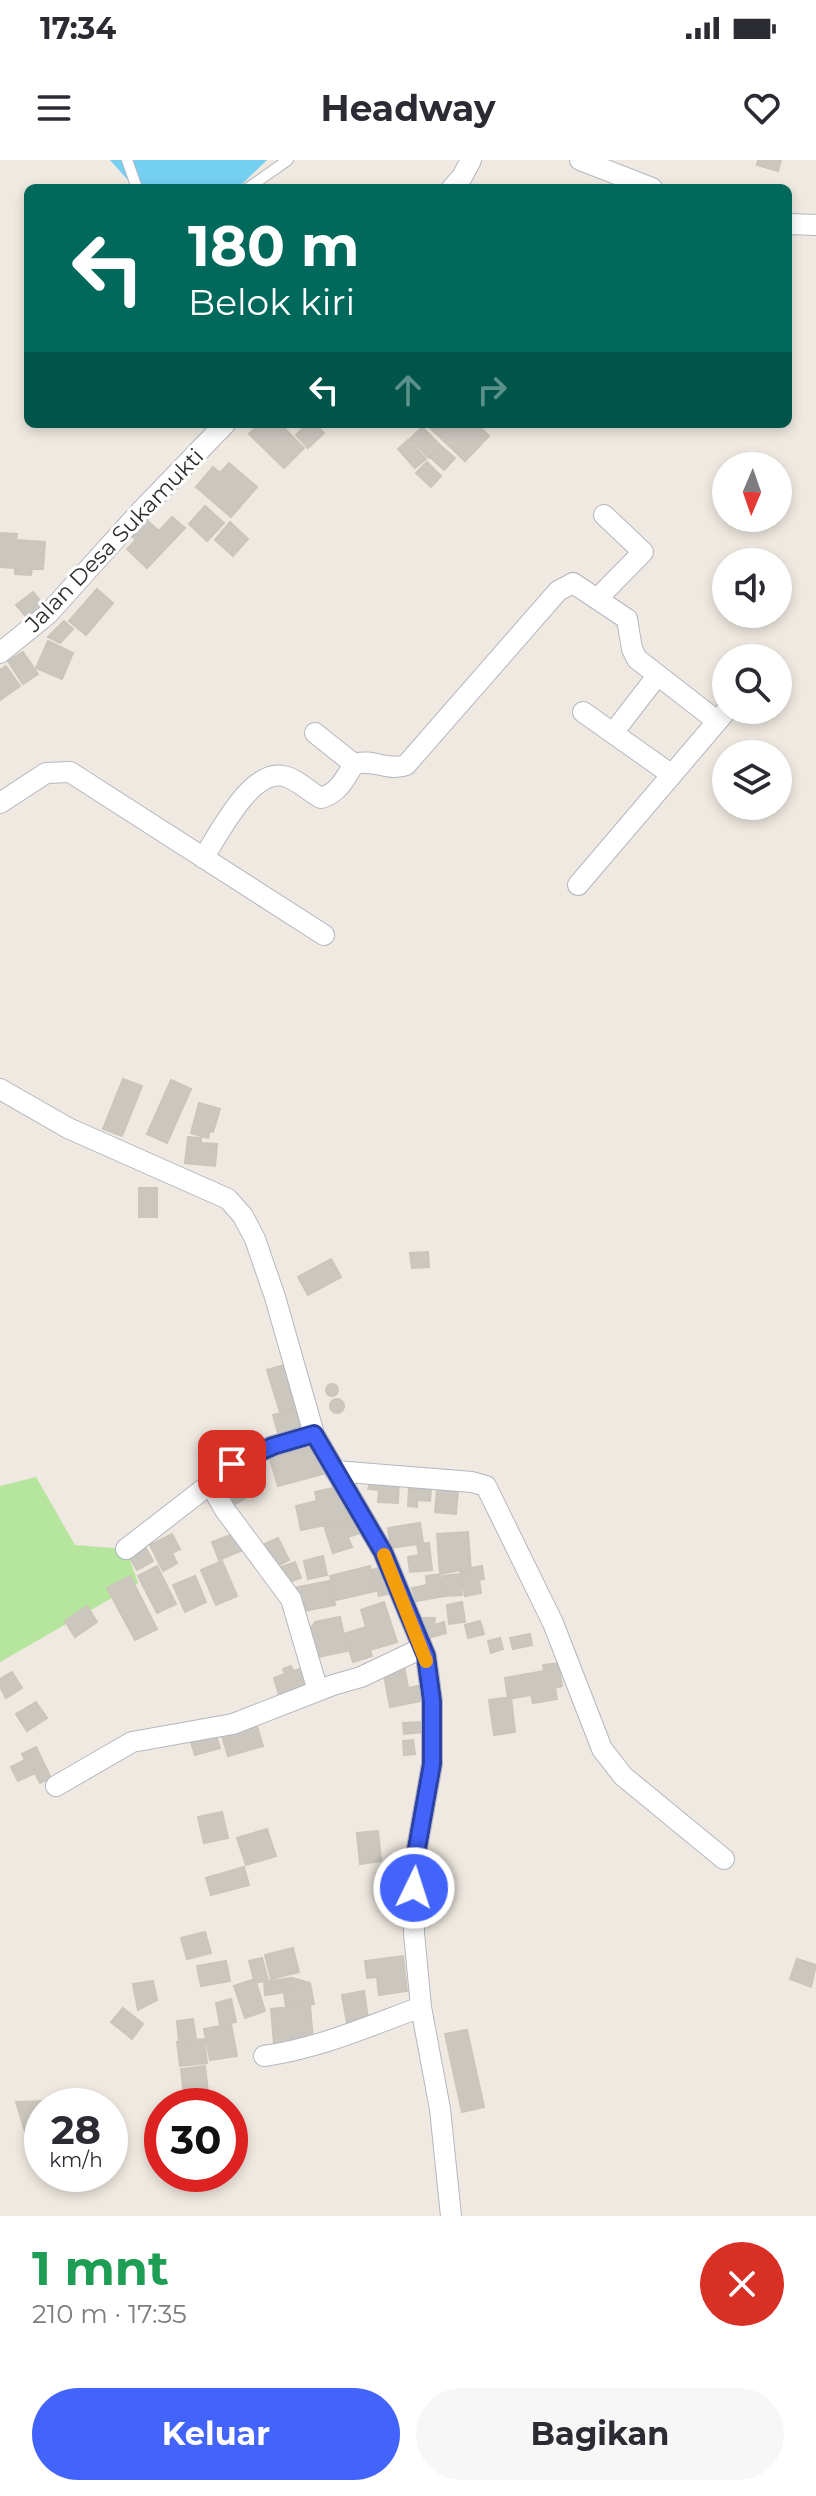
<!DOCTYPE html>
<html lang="id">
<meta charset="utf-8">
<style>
:root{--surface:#fff;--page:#f7f7f7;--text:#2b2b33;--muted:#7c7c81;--accent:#4264fb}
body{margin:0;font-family:Montserrat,sans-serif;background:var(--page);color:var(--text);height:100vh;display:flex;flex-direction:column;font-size:30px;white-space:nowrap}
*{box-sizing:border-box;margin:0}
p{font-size:26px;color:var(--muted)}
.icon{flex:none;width:44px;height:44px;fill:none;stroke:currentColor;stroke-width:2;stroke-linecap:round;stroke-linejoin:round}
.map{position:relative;height:2056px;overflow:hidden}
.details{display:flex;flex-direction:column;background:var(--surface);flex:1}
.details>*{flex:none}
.banner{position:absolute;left:24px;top:24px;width:768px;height:244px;border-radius:12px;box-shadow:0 4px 12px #0003;background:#00695c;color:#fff;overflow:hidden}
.needle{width:52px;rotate:182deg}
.fabs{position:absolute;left:712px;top:292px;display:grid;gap:16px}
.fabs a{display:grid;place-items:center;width:80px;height:80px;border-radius:50%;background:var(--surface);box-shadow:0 4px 12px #0003;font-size:40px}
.speed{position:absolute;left:24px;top:1928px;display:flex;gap:16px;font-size:40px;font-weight:700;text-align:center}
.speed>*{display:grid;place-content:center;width:104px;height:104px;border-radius:50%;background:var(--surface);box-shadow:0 4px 12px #0003;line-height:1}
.speed small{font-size:20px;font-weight:400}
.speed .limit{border:12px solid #d22;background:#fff;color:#111}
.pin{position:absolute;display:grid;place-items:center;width:68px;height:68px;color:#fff;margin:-34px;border-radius:16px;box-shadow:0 4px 12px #0006}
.me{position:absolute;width:88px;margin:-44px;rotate:4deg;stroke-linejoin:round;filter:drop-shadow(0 0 6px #0008)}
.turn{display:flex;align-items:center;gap:28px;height:168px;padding:0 32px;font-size:36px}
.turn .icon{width:104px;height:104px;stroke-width:2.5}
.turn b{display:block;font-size:56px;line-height:68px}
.lanes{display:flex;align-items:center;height:76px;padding:0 32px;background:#0003;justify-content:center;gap:40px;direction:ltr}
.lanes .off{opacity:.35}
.round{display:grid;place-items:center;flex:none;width:84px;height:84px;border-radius:42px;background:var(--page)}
.overview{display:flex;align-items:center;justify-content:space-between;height:136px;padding:0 32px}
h1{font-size:48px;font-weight:700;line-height:60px;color:#1e9e55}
.cta{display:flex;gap:16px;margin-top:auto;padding:16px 32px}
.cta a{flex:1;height:92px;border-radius:48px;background:var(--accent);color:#fff;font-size:32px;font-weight:700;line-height:92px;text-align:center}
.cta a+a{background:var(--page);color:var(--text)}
.status{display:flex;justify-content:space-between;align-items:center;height:56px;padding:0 40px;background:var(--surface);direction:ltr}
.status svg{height:22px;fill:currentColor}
header{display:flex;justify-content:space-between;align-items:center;height:104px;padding:0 32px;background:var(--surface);font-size:36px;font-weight:700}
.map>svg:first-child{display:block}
.green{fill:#b6e59e}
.water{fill:#75cff0}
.building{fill:#cbc7bf;stroke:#cbc5ba;stroke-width:2}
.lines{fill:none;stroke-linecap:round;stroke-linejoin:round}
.lane-casing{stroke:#b4b7c1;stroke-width:12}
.street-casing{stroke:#b4b7c1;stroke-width:22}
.lane{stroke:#fff;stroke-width:10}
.street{stroke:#fff;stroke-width:20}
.route-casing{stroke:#2b41a3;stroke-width:20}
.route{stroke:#4264fb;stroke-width:14}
.slow{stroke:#f59e0b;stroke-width:14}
.labels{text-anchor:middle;stroke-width:6;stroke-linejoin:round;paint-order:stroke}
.street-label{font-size:22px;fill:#2e2e2e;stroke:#fff}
</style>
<div class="status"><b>17:34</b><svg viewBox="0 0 49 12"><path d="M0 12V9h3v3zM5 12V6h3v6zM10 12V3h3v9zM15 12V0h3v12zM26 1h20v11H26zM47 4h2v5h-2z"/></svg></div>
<header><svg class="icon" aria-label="menu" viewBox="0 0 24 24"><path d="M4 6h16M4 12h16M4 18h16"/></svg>Headway<svg class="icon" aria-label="heart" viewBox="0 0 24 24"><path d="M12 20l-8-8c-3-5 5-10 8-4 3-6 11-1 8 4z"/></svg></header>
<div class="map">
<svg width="816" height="2056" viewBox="0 0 816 2056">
<rect width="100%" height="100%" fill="#efe9e1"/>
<path class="green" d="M36,1317L75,1385L126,1389L138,1423L0,1502V1326Z"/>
<path class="water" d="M110,0H267L238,28H135Z"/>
<path class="building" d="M758,0H781L778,11L757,5Z
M259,264H280L304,288L284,308L249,274Z
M307,264H315L324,273L308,288L296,275Z
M426,264H477L489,276L465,301Z
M422,267L441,286L429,298L410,279Z
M408,280L426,299L415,308L398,289Z
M441,286L455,298L444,310L431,298Z
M427,302L441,316L431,327L416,313Z
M229,303L257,327L231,357L196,327L213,307L220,313Z
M205,346L224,363L207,381L189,364Z
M143,357L159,371L172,357L185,368L147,408L127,389L136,380L128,372Z
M230,362L248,379L233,396L215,380Z
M0,373L17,374L16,380L45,382L43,409H32L31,415L15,414V408L0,407Z
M97,429L113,443L86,475L69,461Z
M33,432L45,446L28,459L16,445Z
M64,461L73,469L60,483L48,477Z
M48,481L73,493L62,519L36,508Z
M23,492L38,514L23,524L8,501Z
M6,506L20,526L0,540V510Z
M123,919L142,926L122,976L103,969Z
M171,920L191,929L167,983L147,974Z
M199,943L220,949L213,972L210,971L208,978L191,973Z
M188,977L201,978V983L217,984L215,1006L185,1003Z
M139,1028H157V1057H139Z
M428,1092L429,1107L412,1108L410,1093Z
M331,1099L341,1117L308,1135L298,1117Z
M291,1203L304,1245L280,1252L267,1210Z
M326 1230a6 6 0 1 1 12 0a6 6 0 1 1-12 0Z
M330 1246a7 7 0 1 1 14 0a7 7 0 1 1-14 0Z
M299,1248L305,1273L280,1280L273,1255Z
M313,1287L326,1313L278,1326L270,1299Z
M260,1299L265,1327L225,1350L217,1337L242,1323L236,1313Z
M372,1319L399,1320L398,1343L378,1342L379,1330L368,1329Z
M337,1327L340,1344L347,1343L350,1360L301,1370L296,1346L317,1341L315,1332Z
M409,1327L431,1329L430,1341L417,1340V1347L408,1346Z
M437,1329L458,1331L456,1354L435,1352Z
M357,1354L363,1372L348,1377L352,1387L333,1393L324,1366Z
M420,1363L423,1383L391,1388L388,1368Z
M468,1372L471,1412L460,1410L440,1414L437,1374Z
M236,1373L243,1390L219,1400L212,1382Z
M172,1374L180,1389L172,1393L177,1403L163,1411L150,1385Z
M278,1378L289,1400L272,1409L260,1386Z
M143,1383L153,1401L137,1410L127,1393Z
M429,1383L432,1410L410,1412L408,1397L419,1395L417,1384Z
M323,1396L327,1415L308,1419L304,1401Z
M222,1401L237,1436L216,1445L201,1410Z
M295,1402L301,1418L284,1424L279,1408Z
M157,1406L176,1444L157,1453L138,1416Z
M370,1406L376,1431L336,1440L330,1416Z
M388,1406L395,1432L379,1436L372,1410Z
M482,1406L484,1419L479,1420L481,1433L465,1436L460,1410Z
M440,1414L445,1436L416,1441L412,1428L427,1425L426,1416Z
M460,1414L462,1435L445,1436L443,1416Z
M130,1416L157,1469L135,1480L107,1428Z
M195,1416L206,1442L185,1452L173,1425Z
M330,1421L335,1445L298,1452L293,1428Z
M384,1442L397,1482L370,1490L372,1496L353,1502L344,1474L366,1467L361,1450Z
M462,1442L465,1462L449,1464L447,1445Z
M87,1446L97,1462L75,1477L65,1461Z
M340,1457L347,1491L308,1499L304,1479L315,1462Z
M419,1458H435L434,1465L444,1462L446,1473L424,1479Z
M480,1461L484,1474L468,1478L465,1465Z
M530,1474L532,1485L513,1489L510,1478Z
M500,1478L503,1489L491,1493L488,1481Z
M558,1503L562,1526L555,1528L557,1539L533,1543L531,1535L508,1539L505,1518L544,1511L543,1505Z
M404,1505L408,1528L423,1525L426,1540L390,1547L383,1510Z
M291,1506L293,1511L303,1508L308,1526L279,1535L274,1518L285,1514L283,1509Z
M12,1512L22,1528L6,1538L0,1527V1519Z
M511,1537L515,1572L494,1575L489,1540Z
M36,1542L47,1558L27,1571L16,1554Z
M255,1560L263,1586L228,1596L220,1570Z
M423,1562L424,1572L404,1574L403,1563Z
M215,1572L220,1588L195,1595L190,1579Z
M413,1580L415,1594L404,1595L403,1581Z
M36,1587L51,1618L40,1623L35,1613L18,1621L11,1607L25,1600L22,1594Z
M222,1652L228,1678L204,1683L198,1657Z
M267,1669L276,1696L246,1705L237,1678Z
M378,1671L381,1701L360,1704L357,1673Z
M244,1707L249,1725L211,1735L206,1718Z
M205,1772L211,1793L187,1799L181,1778Z
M293,1788L299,1812L271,1819L265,1795Z
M403,1796L407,1831L379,1835L377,1817L367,1818L365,1801Z
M262,1798L268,1820L255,1823L249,1801Z
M797,1799L816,1805L811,1827L790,1819Z
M226,1801L230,1821L201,1826L197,1806Z
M292,1818L310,1823L314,1844L286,1848L283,1825Z
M292,1818L294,1831L265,1835L264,1822Z
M255,1819L265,1851L245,1858L234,1826Z
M153,1821L157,1840L138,1850L133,1824Z
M364,1831L369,1865L348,1869L342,1835Z
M231,1839L236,1862L220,1865L216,1843Z
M310,1845L313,1881L274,1884L271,1849Z
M123,1848L143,1864L132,1879L111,1862Z
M193,1859L196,1879L179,1881L177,1861Z
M231,1864L237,1896L210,1900L204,1869Z
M467,1870L484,1947L462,1952L445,1874Z
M204,1879L207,1903L180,1906L177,1882Z
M205,1906L208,1933L184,1936L181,1909Z
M47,1941V1946H42V1977L27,1978L16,1942Z"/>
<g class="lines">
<g class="lane-casing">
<path id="lane" d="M127,0L137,28
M248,28L288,0"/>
</g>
<g class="street-casing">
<path id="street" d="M580,0L652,28
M452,28L462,17L471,0
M788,64L816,65
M598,438L643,392L604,355
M0,493L48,454L139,353L225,264
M583,552L672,615
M315,573L354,604
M613,573L657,516
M0,643L46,613L70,612L324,775
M203,698C220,673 250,610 283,616C296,618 309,632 321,638C339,633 345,618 354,604C372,598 389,612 406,605L558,431L573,423L627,459L632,489L637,499L717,561
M578,725L727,550
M0,929L68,968L228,1039L243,1056L255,1079L275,1137L314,1274L383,1392L426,1496L432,1541V1604L414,1705V1773L421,1847L440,1949L451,2056
M335,1311L472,1322L486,1326L553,1463L602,1589L623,1616L724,1699
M210,1324L225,1350L291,1439L318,1531
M126,1389L210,1324L232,1304L273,1286L314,1274
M56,1626L132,1582L233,1564L333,1525L361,1517L422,1488
M264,1896C320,1888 369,1866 421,1847"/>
</g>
<use href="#lane" class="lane"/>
<use href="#street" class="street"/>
</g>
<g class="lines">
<g class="route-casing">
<path id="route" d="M232,1304L273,1286L314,1274L383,1392L426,1496L432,1541V1604L414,1705V1728"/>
</g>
<use href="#route" class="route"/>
<path class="slow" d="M384,1395L426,1501"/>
</g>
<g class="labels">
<g class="street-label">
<text transform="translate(114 380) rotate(-46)" y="8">Jalan Desa Sukamukti</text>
</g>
</g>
</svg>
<div class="fabs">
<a><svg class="needle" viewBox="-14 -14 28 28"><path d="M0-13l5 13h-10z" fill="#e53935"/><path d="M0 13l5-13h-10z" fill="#7c7c81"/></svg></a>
<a><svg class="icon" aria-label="sound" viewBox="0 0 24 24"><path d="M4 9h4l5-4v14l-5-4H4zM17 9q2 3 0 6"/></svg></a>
<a><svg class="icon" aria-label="search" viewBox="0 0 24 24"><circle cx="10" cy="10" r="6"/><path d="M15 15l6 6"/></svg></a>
<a><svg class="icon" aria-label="layers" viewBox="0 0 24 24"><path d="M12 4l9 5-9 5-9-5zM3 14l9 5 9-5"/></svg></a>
</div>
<div class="speed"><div>28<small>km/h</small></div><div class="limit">30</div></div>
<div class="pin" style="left:232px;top:1304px;background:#d93025"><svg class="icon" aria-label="arrive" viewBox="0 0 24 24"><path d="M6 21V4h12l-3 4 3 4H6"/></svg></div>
<svg class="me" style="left:414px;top:1728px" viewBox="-20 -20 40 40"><circle r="17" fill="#4264fb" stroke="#fff" stroke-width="3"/><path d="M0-11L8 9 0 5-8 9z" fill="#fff"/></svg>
<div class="banner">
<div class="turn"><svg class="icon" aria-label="left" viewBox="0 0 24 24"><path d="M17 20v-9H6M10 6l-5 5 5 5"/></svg><div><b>180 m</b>Belok kiri</div></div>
<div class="lanes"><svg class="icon" aria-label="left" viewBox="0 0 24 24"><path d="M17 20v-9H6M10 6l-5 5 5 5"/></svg><svg class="icon off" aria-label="ahead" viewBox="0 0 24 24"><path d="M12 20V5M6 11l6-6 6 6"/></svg><svg class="icon off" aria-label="right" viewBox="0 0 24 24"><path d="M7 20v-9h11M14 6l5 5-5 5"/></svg></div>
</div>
</div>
<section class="details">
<div class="overview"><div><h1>1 mnt</h1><p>210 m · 17:35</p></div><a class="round" style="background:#d93025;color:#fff"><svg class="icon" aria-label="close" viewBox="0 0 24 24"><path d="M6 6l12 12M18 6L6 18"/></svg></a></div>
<div class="cta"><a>Keluar</a><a>Bagikan</a></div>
</section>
